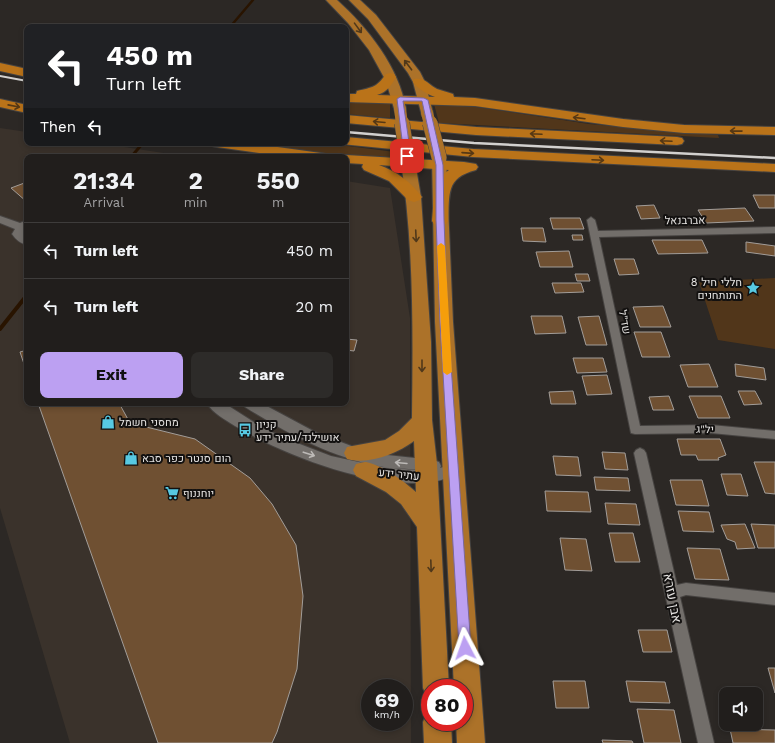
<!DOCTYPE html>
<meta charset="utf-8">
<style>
:root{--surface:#211e1c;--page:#2d2b29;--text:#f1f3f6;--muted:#a2a2a3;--line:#3e3c3b;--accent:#bca0f2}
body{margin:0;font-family:"Work Sans",Heebo,sans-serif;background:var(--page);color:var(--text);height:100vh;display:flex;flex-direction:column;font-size:15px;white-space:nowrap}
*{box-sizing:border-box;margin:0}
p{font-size:13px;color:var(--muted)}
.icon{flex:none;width:22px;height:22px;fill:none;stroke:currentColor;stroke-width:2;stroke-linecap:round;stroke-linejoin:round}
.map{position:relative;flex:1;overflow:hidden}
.side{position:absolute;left:24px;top:154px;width:325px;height:252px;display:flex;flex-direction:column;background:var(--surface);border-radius:8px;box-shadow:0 2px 6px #0003,0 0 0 1px var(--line)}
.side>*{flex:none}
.top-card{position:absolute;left:24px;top:24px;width:325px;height:122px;border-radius:8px;box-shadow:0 2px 6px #0003,0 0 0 1px var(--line);background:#202124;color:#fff;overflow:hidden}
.tools{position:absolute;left:719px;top:687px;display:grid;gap:8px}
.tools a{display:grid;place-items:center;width:44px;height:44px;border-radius:8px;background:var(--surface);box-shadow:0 2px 6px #0003,0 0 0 1px var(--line);font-size:20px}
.speed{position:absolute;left:361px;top:679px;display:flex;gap:8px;font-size:20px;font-weight:700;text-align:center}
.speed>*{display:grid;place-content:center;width:52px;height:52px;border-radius:50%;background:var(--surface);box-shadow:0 2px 6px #0003,0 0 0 1px var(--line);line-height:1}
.speed small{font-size:10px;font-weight:400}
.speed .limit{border:6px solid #d22;background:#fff;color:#111}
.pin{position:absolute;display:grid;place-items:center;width:34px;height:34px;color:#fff;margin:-17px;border-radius:8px;box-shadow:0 2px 6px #0006}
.me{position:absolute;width:44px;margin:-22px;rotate:356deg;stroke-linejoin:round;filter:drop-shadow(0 0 3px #0008)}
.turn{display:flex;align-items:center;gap:14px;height:84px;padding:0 16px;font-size:18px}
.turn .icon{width:52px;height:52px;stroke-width:2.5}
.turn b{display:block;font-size:28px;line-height:34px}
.then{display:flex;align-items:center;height:38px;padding:0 16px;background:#0003;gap:8px;font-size:15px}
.eta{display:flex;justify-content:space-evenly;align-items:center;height:68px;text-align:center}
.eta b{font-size:24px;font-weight:700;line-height:28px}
.action{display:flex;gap:8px;margin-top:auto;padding:8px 16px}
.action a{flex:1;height:46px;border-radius:8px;background:var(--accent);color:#111;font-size:16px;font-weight:700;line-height:46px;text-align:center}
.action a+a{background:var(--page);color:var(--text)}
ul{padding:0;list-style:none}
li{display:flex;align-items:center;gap:12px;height:56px;padding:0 16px;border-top:1px solid var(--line)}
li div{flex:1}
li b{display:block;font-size:15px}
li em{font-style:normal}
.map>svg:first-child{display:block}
.built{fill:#3a322b;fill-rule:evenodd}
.green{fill:#51361a}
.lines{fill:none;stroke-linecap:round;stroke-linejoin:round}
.stream-far2{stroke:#291400;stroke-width:2.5}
.stream-far1{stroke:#291400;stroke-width:3}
.stream{stroke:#291400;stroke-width:4}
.building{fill:#6f5032;stroke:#a29d99}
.minor-casing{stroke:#464341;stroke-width:2}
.tertiary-casing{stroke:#464341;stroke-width:2}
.trunk-casing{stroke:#464341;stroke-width:2}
.motorway-casing{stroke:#464341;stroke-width:2}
.minor{fill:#726e6a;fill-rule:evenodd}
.tertiary{fill:#726e6a;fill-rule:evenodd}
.trunk{fill:#ac7229;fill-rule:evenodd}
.motorway{fill:#ba7319;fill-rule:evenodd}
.rail-far1{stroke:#d2d0ce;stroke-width:2}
.rail{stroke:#d2d0ce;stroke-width:2.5}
.trunk-bridge-far1-casing{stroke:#464341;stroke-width:12;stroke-linecap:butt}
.trunk-bridge-casing{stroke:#464341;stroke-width:16;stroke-linecap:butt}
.trunk-bridge-far1{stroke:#ac7229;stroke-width:12}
.trunk-bridge{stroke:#ac7229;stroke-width:15}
.oneway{stroke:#50381a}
.oneway2{stroke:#563814}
.oneway3{stroke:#bdbab7}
.route{fill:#bca0f2;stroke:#7a689d}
.slow{fill:#f59e0b}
.labels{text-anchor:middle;stroke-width:4;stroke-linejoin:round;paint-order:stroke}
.street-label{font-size:11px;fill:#e5e3e1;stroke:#131110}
.poi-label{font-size:11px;fill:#e5e3e1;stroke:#131110;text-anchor:start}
.near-street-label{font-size:13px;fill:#e5e3e1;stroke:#131110}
</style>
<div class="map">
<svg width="775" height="743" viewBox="0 0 775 743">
<rect width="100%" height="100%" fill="#2c2825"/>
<path class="built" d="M0,128L27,132V143H99L189,157H27V403H346V181L390,188L410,318L411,743H70L0,508ZM370,688H404V722H370Z"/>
<path class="green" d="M346,102L390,104V118L346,114Z
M434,104L476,107L589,124L718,135L719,138L439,123Z
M254,143H324L395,152V159L322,153Z
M775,278V349L718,340L699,282Z"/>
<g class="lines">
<path class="stream-far2" d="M230,27L253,0"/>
<path class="stream-far1" d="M131,157L143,143"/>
<path class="stream" d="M0,329L27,295"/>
</g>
<path class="building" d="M27,182V202L11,188Z
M753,195H775V208H759Z
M654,205L660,218L641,219L636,206Z
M745,208L754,221L706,223L698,210Z
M550,218H580L584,229H553Z
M521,228H543L546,242L523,241Z
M572,235H582L583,240H573Z
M652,240H702L708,253L658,254Z
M746,242L775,246V256L746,252Z
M569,251L573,267H540L536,252Z
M614,259H634L639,274L619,275Z
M575,274H588L590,281H577Z
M552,283H581L584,292L555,293Z
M663,306L671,327H640L633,307Z
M531,316H562L566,333L535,334Z
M599,316L607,345H586L578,317Z
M634,332H661L670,357H642Z
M346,339L357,340L354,351L346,350Z
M27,350V373L20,352Z
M573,358H603L607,372L577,373Z
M709,364L718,387H688L680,365Z
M735,364L764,368L766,380L736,376Z
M607,375L612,394L587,395L582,376Z
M573,391L576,404H551L549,392Z
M738,391H755L762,404L744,405Z
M669,396L674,410H653L649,397Z
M689,396H721L730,418H698Z
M38,403H119L130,423L195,439L250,478L272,504L296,545L303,596L297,669L277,732L272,743H158Z
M677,439H720L726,455L718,458L719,460H698L696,455H681Z
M602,452L625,453L628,470L605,469Z
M553,456L578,457L581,476L556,475Z
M754,462H775V494L765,493Z
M721,474H741L748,496L727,495Z
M594,477L628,478L630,491L596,490Z
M670,480H702L709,506L676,505Z
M545,491L588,492L591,512L547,511Z
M605,503L636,504L640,525L608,524Z
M678,511L709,512L714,532L683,531Z
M745,524L755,548L737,549L735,542L727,539L721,525Z
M751,524L775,525V548H758Z
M609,533H633L640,562H615Z
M560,538L586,539L592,571L565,570Z
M687,548L720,549L729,580L695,579Z
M638,630H667L672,652H643Z
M768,668H775V693Z
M553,681H585L589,708H556Z
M626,681L665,682L670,703L630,702Z
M637,709L674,710L681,743H644Z
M730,729L775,730V743H733Z
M602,740L632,741L633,743H603Z"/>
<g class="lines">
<g class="minor-casing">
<path id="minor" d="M591,217L595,220L598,231L775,227V233L599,237L640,426L711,425L775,431V439L711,433L635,434L631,433L587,220Z
M640,448L644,450L646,453L677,585L686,583L775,593V605L686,595L680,597L714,743H698L634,453L636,450Z"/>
</g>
<g class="tertiary-casing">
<path id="tertiary" d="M0,216L20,223L27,220V229L24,234L27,237V245C20,243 16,240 12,234L15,229L0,223Z
M207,403H224L260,426L284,438L331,456L382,467L427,471C411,468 394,469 378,466C330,457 285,432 245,407L243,403H261L317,433L362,450L378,454L433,460L439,462L441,466L440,468L453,464L459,466L461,470L459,474C447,478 435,483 423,483C363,485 286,456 235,426C226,420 212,413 207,403Z"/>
</g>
<g class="trunk-casing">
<path id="trunk" d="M326,0H337C368,28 399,67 406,109L405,112H395L386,81L369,50L348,23Z
M349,0H360L376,15L420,72L425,82L433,113L432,116H422L413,82L408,73L368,19Z
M407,152L412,153L414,156L421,197L431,342L432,420L437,464L449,688H430V698L427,697L423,688L417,527L401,504L386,492L356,476L353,470L356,464C360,463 363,462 366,462C382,465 404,481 416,492L414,441C397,454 368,465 347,459L344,453L347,447L385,440L399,431L412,418C413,331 414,242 400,156L402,153Z
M439,153L444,154L446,157L453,322L485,743H457L456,722H464V688H454L435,322L432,157L434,154Z
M430,711V722H451L452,743H424L423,722L427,712Z"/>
</g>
<g class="motorway-casing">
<path id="motorway" d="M0,63L27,69V77L0,71Z
M390,73L394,74L396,77C391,86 387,92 377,95L435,97C427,94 418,89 413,82L414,79C425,77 429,85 437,89C442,91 448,92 453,94L454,97L475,98L623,119L684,125L775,127V135L684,133L623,127L475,106L346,102V94H356L357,91C373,87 376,88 386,74Z
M0,99L27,105V113L0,107Z
M346,115L476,127L677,137L682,138L684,141L682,144L677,145L476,135L346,123Z
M346,137L473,149L775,164V172L473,157L341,144L340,143H346Z
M210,143H249L321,153L326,154L328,157H288L217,147L212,146Z
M346,155L464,162L476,164L478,167L476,170C445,178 450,194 448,221L446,224L440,226L434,224L432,221C434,203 432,181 449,170L379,165C396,171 411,182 422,197L420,200L414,202L408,200L389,181L364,170L362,167L363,164L346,163V157H340Z"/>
</g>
<use href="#minor" class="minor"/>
<use href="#tertiary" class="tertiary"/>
<use href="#trunk" class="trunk"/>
<use href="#motorway" class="motorway"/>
<path class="rail-far1" d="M0,76L27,81"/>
<path class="rail" d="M346,132L474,143L775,158"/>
<g class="trunk-bridge-far1-casing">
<path id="trunk-bridge-far1" d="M400,109L402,124
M427,113L430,124"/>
</g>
<g class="trunk-bridge-casing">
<path id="trunk-bridge" d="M402,123L407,156
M430,123L439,157"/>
</g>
<use href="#trunk-bridge-far1" class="trunk-bridge-far1"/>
<use href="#trunk-bridge" class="trunk-bridge"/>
</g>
<defs><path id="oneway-shaft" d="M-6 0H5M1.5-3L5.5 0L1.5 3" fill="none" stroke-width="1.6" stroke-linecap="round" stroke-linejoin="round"/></defs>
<g class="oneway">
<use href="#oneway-shaft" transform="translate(358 28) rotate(54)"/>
<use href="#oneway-shaft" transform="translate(408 65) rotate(-127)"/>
<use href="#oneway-shaft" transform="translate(416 236) rotate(87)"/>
<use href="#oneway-shaft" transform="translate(422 366) rotate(90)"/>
<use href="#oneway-shaft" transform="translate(431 566) rotate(88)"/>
</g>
<g class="oneway2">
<use href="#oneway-shaft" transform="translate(14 106) rotate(11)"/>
<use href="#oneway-shaft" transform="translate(579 118) rotate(-173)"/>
<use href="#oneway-shaft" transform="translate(379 122) rotate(-175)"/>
<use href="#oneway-shaft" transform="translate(736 131) rotate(-179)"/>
<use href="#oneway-shaft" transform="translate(536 134) rotate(-177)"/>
<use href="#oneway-shaft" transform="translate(666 141) rotate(-177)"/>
<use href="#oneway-shaft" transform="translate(468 153) rotate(4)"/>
<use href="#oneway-shaft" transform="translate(598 160) rotate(3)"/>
</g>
<g class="oneway3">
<use href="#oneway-shaft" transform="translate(309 454) rotate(18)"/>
<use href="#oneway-shaft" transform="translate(401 463) rotate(-175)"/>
</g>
<path class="route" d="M400,97L424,98L428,100L443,165L444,220L448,322L471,648L469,652L465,653L460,652L459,648L440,322L436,220V165L422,101H403L411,156L407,158L404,156L397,99Z"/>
<path class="slow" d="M441,243L445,246L452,372L447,375L443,372L437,246Z"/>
<defs>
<g id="sight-bare" transform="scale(1.08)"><path d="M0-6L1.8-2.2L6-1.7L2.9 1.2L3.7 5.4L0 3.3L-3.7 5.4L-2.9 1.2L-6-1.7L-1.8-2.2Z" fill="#57c9e2" stroke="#131110" stroke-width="2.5" paint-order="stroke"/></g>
<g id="shop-bare" transform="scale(1.08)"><path d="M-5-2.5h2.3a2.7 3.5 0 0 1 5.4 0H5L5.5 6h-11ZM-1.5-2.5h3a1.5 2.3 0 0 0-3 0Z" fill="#57c9e2" stroke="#131110" stroke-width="2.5" paint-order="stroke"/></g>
<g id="bus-bare" transform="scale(1.08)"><path d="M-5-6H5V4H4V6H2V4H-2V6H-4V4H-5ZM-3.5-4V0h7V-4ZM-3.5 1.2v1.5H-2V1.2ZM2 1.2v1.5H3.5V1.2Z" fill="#57c9e2" stroke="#131110" stroke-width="2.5" paint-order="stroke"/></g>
<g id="supermarket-bare" transform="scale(1.08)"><path d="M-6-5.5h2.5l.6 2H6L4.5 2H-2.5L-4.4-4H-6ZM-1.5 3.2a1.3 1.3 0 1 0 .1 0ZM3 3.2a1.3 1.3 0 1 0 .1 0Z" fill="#57c9e2" stroke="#131110" stroke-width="2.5" paint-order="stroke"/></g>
</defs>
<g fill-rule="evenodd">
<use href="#sight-bare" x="753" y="288"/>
<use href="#shop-bare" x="108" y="422"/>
<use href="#bus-bare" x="245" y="430"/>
<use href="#shop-bare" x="131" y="458"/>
<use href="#supermarket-bare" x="172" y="493"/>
</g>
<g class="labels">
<g class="street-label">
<text transform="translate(685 220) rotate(-1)" y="4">אברבנאל</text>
<text transform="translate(625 322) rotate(79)" y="4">שד"ל</text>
<text transform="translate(705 429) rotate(1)" y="4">יל"ג</text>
<text transform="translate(399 474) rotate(6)" y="4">עתיר ידע</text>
</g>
<g class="poi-label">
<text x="742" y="286" text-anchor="end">8 חללי חיל<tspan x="742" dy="13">התותחנים</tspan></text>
<text x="119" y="426">מחסני חשמל</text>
<text x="256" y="428">קניון<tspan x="256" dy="13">אושילנד/עתיר ידע</tspan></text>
<text x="142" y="462">הום סנטר כפר סבא</text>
<text x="183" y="497">יוחננוף</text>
</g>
<g class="near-street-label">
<text transform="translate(673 598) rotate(79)" y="5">אבן עזרא</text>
</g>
</g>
</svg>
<div class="tools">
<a><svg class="icon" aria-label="sound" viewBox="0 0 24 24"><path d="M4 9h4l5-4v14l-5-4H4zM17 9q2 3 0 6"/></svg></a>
</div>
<div class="speed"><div>69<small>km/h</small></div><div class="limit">80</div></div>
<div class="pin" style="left:407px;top:156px;background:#d93025"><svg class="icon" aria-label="arrive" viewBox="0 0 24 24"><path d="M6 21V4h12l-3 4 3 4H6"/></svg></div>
<svg class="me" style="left:465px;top:648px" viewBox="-20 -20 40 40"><path d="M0-17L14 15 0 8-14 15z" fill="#bca0f2" stroke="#fff" stroke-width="4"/></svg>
<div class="top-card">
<div class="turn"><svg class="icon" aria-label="left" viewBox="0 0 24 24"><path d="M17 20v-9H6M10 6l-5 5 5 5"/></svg><div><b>450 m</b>Turn left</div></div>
<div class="then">Then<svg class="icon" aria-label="left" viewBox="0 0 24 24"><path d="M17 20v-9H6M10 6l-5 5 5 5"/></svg></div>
</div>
<section class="side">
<div class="eta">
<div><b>21:34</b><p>Arrival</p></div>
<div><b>2</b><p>min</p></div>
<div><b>550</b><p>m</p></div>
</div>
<ul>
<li><svg class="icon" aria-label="left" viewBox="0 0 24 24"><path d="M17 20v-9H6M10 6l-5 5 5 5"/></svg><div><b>Turn left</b></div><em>450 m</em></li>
<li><svg class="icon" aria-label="left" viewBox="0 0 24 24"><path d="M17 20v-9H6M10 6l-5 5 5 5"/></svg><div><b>Turn left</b></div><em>20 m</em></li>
</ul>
<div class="action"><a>Exit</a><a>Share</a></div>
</section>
</div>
